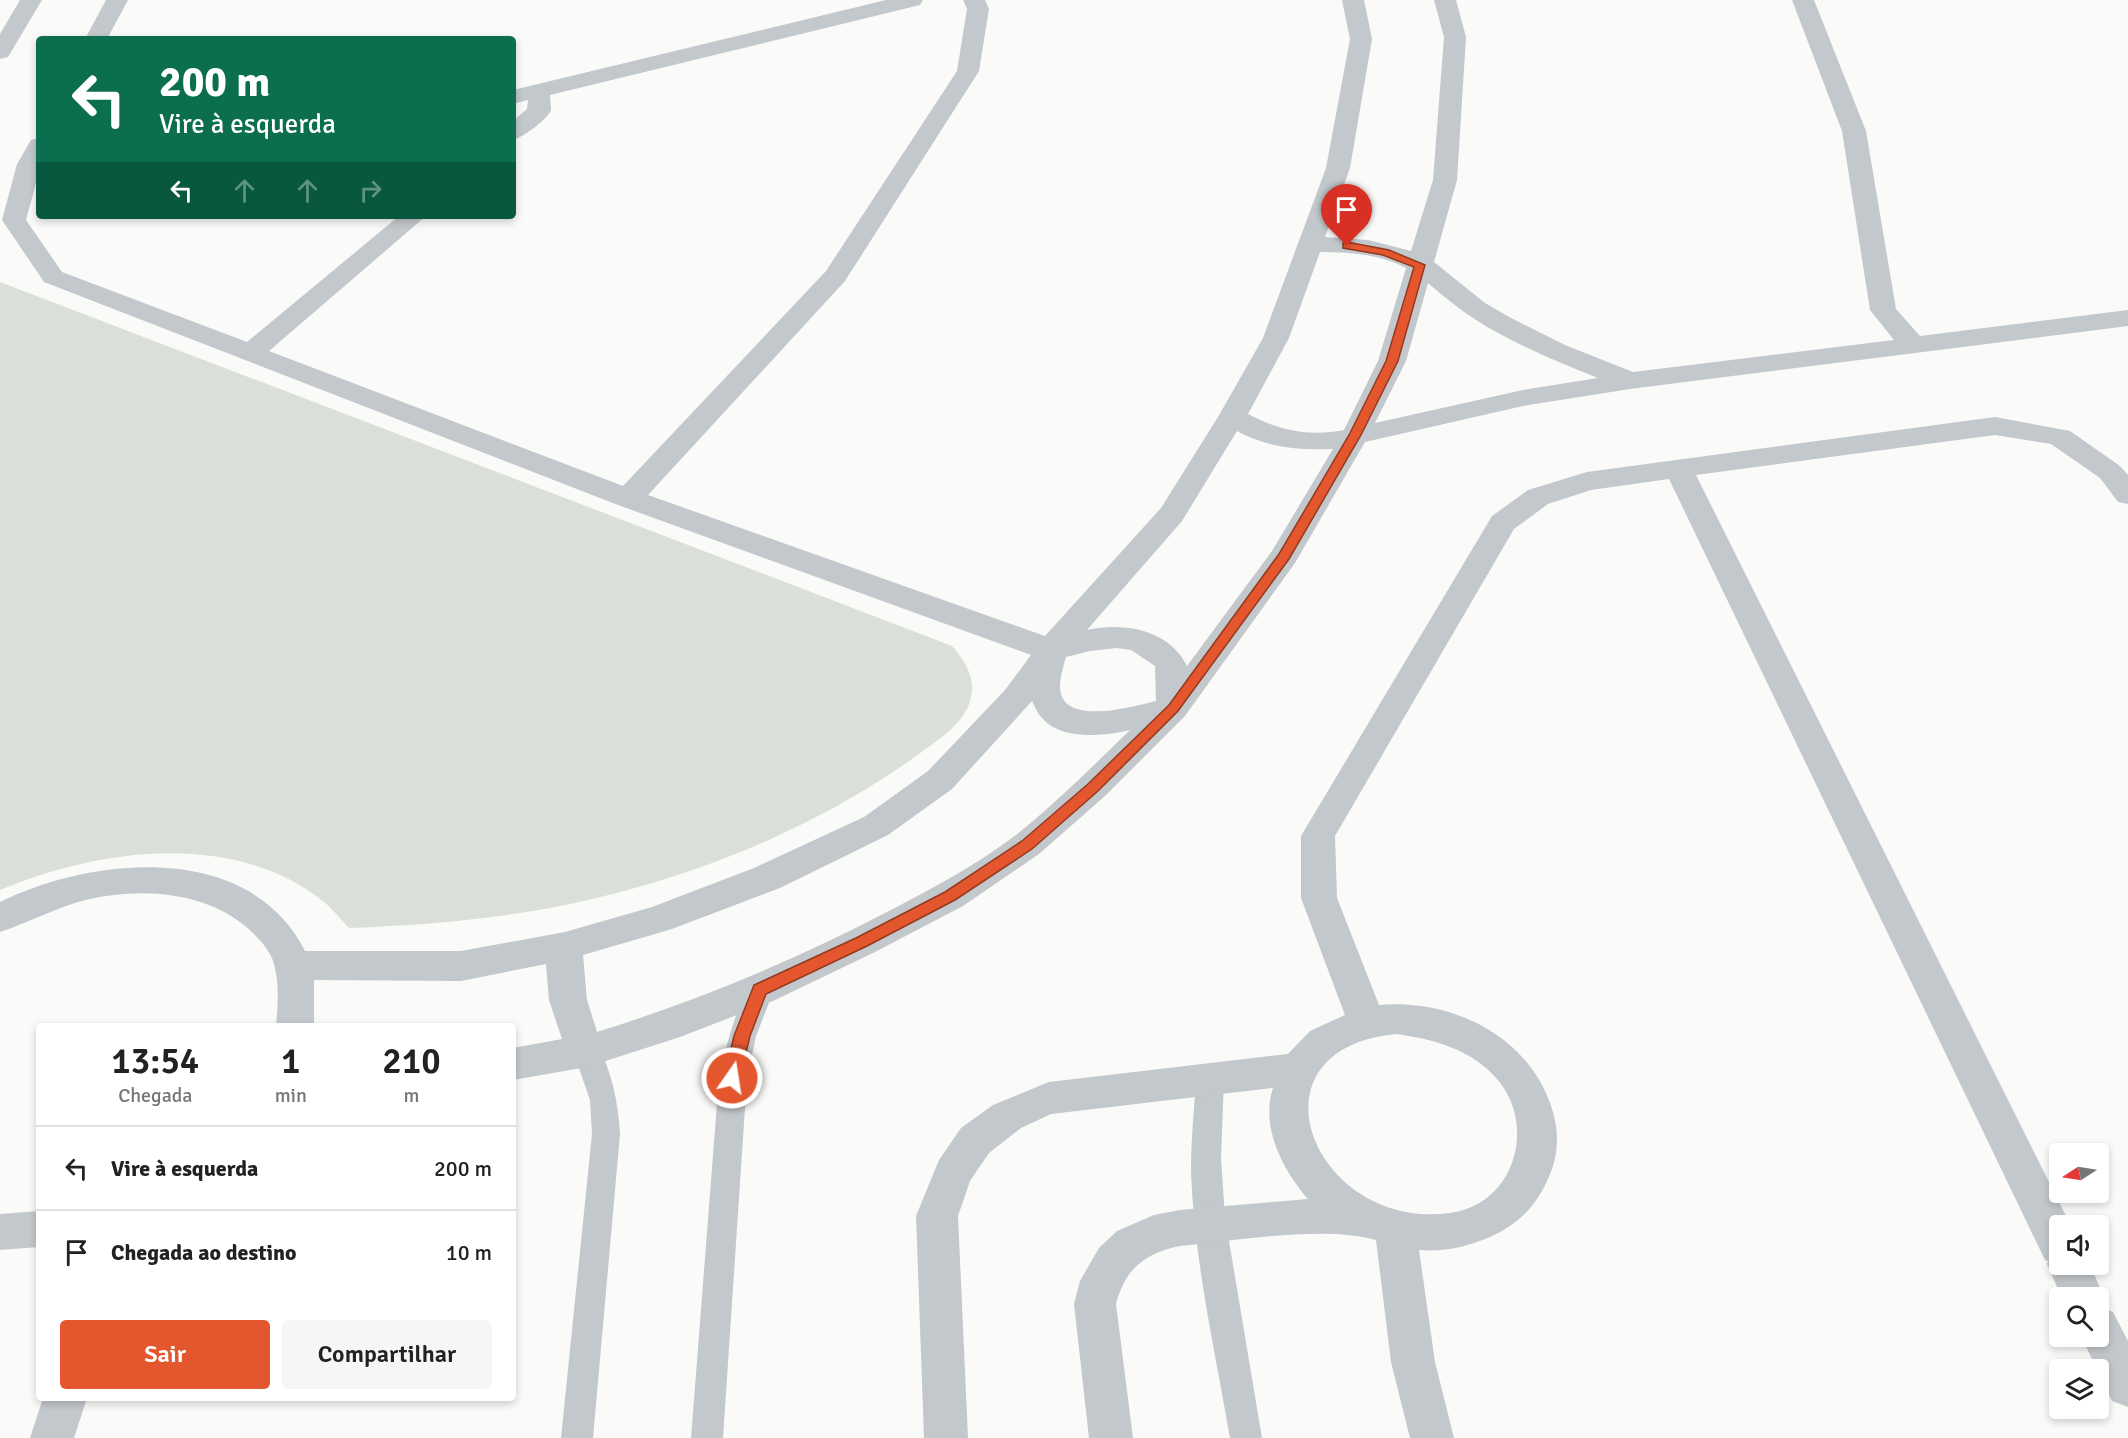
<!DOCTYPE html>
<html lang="pt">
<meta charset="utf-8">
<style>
:root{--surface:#fff;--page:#f6f6f6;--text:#222;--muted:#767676;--line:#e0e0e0;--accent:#e4572e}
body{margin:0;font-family:Signika,sans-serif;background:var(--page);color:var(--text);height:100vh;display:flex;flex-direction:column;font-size:22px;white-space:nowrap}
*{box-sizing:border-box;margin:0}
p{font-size:20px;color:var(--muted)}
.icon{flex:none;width:33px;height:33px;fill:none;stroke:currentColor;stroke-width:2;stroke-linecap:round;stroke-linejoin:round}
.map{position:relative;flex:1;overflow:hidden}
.drawer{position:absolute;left:36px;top:1023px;width:480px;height:378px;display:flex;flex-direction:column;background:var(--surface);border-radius:6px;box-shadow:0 3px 9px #0003}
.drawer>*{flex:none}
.hud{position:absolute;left:36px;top:36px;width:480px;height:183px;border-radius:6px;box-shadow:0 3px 9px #0003;background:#0b6e4f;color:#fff;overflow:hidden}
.needle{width:39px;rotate:258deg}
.tools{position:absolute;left:2049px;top:1143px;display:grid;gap:12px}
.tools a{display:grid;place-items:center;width:60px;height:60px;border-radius:6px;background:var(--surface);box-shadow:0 3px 9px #0003;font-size:30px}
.pin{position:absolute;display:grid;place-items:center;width:51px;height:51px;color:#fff;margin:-62px -26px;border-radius:50% 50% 50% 0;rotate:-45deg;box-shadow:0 0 6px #0007}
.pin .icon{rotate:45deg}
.me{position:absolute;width:66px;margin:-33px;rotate:13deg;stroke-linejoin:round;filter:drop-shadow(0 0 4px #0008)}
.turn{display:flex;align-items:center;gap:21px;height:126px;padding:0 24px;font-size:27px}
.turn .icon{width:78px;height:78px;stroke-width:2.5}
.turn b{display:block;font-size:42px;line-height:51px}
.lanes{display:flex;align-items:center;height:57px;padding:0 24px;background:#0003;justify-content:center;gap:30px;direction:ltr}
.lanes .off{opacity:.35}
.eta{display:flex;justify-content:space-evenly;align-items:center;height:102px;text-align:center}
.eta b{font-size:36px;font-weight:600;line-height:42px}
.cta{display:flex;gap:12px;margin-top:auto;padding:12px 24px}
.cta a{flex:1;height:69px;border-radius:6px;background:var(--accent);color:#fff;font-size:24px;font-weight:600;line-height:69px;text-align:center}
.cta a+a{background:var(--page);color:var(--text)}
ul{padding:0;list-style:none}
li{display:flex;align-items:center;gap:18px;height:84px;padding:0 24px;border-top:2px solid var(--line)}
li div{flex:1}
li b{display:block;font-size:22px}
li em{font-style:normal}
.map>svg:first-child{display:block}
.green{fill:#dadfd7}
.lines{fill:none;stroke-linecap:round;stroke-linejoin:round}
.lane{fill:#c3c8cc;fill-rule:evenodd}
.street{fill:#c3c8cc;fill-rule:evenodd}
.route{fill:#e4572e;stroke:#94391e;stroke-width:1.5}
</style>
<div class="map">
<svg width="2128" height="1438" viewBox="0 0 2128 1438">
<rect width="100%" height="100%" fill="#fafaf8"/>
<path class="green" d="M0,282L952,646C968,664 978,683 968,707C958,728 936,741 919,754C822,824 708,872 592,899C512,918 431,925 349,928C341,920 333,909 324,902C234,829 98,849 0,890Z"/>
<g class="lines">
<path class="lane" d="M760,979L770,982L774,990L756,1036L747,1078L723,1438H691L719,1078C726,1045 735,1013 750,982Z
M587,1039L597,1043C612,1073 618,1101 620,1134L593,1438H561L592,1134L590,1100L573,1051L577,1043Z
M1210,1068L1220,1072L1224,1080L1221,1159L1225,1217L1262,1438H1230C1215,1350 1194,1261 1191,1171C1191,1141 1194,1110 1196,1080L1200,1072Z"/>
<path class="street" d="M20,0H42L8,57L0,59V34Z
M106,0H128L107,39H85Z
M886,0H923L920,5L550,95C550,99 551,105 551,110C548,119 522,138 513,140V121L527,109L528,100L513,104V90Z
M963,0H985L989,9L979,71L845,281L648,495L1045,636L1161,508L1218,417L1263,338L1326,168L1350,39L1342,0H1364L1372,39L1350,168L1325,237L1368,240L1411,251L1433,180L1444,37L1434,0H1456L1466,37L1457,180L1434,262L1485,303L1511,318L1565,345L1633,372L1894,340L1870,310L1842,131L1792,0H1814L1866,131L1896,309L1920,336L2128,310V326L1630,389L1523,406L1365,442L1295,563L1185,716L1105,796L1039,854L963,906L875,952L773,1001L680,1037L587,1067L513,1080V1048L562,1039L549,1000L546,964L461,981L314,980V1026H276C278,1004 280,980 272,958C268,949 260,940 253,933C211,892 145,887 90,899C58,906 31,922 0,932V902C94,856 250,841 305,951H461L565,932L652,907L754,868L864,817L928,771L1005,690L1031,655L618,505L44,282L2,220L17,164L31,140L39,138V172L26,220L62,272L247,342L399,216H426L269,351L623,486L826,271L957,71L967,9ZM1320,252C1349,252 1380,254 1406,268L1378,361L1344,430C1309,437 1278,430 1248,414L1289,338ZM1428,283C1443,296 1459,309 1476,320C1514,344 1556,361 1598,378L1523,390L1375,423L1406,361ZM1237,431C1268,448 1299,450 1333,449L1272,551L1187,666C1169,629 1123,622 1087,630L1182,521ZM1117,648L1131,650L1155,666L1156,701C1135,706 1070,725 1061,694C1058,683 1063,668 1066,657L1090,651ZM1032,701C1035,707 1038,714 1042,718C1062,741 1104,736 1130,730C1093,766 1056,803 1016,835C975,866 928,891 883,914C791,962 696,1001 597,1032L587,1000L583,955L672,929L780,888L888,835L952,789Z
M1995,417L2070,431L2120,466L2128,475V504L2118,502L2100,478L2051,444L1995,435L1696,475L2071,1226H2060V1264H2089L2105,1298L2101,1307L2113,1312L2128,1341V1407L2112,1401L2081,1336H2098V1298H2062L2047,1264L2048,1261L2045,1260L1669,479L1591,490L1548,504L1514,529L1335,836L1337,898L1379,1005C1451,998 1528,1036 1551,1106C1560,1131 1559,1157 1547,1181C1535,1208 1516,1225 1490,1237C1466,1247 1445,1252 1419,1250L1435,1362L1454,1438H1410L1391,1362L1376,1240C1323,1225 1236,1241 1180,1246C1145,1253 1125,1269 1116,1304L1133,1438H1089L1074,1304L1080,1281L1099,1248L1117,1231L1154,1215L1180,1210L1308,1199C1283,1170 1260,1127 1273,1088L1051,1114L1021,1128L989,1153L970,1181L958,1216L968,1438H924L916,1216L939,1160L961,1128L993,1105L1049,1082L1288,1054L1310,1031L1345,1015L1301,898V836L1492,516L1528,490L1587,472ZM1397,1034C1436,1040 1471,1049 1498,1080C1537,1127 1514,1205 1450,1213C1313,1231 1240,1048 1397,1034Z
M39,1211V1247L0,1250V1214Z
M43,1398H87L74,1438H30Z"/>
</g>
<path class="route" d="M1347,242L1389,250L1425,265L1398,361L1361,435L1289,559L1178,711L1098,791L1032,849L955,900L867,946L766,994L750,1036L740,1078L738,1083L732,1085L727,1083L724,1078L734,1036L754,985L856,938L945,892L1022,841L1088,784L1169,705L1279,554L1349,435L1386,361L1414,267L1383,255L1343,248V243Z"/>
</svg>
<div class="tools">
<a><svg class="needle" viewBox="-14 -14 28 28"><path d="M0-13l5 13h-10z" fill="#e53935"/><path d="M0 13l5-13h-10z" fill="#767676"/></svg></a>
<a><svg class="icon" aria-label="sound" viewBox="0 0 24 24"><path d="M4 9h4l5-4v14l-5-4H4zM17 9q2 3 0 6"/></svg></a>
<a><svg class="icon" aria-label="search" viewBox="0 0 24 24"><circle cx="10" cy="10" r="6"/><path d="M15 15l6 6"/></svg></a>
<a><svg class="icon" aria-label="layers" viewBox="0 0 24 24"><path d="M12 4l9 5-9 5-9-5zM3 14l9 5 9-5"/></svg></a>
</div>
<div class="pin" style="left:1347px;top:246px;background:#d93025"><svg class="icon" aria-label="arrive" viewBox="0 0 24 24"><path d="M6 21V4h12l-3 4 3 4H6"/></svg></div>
<svg class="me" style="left:732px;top:1078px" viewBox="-20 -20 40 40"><circle r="17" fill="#e4572e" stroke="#fff" stroke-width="3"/><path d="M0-11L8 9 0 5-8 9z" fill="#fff"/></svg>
<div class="hud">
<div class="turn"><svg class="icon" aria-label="left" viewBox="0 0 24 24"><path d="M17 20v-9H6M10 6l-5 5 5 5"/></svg><div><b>200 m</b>Vire à esquerda</div></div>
<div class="lanes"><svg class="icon" aria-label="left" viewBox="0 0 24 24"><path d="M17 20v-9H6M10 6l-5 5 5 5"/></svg><svg class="icon off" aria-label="ahead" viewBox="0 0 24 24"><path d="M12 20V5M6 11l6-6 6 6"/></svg><svg class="icon off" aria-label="ahead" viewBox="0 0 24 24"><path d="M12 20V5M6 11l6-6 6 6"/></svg><svg class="icon off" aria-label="right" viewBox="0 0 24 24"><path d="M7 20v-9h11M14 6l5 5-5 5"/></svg></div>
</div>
<section class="drawer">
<div class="eta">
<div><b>13:54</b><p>Chegada</p></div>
<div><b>1</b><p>min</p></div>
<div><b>210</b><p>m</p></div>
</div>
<ul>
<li><svg class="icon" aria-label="left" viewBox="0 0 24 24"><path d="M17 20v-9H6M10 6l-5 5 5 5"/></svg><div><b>Vire à esquerda</b></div><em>200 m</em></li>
<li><svg class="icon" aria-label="arrive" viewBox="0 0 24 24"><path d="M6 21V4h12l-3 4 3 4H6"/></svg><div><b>Chegada ao destino</b></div><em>10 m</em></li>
</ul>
<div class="cta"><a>Sair</a><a>Compartilhar</a></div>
</section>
</div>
